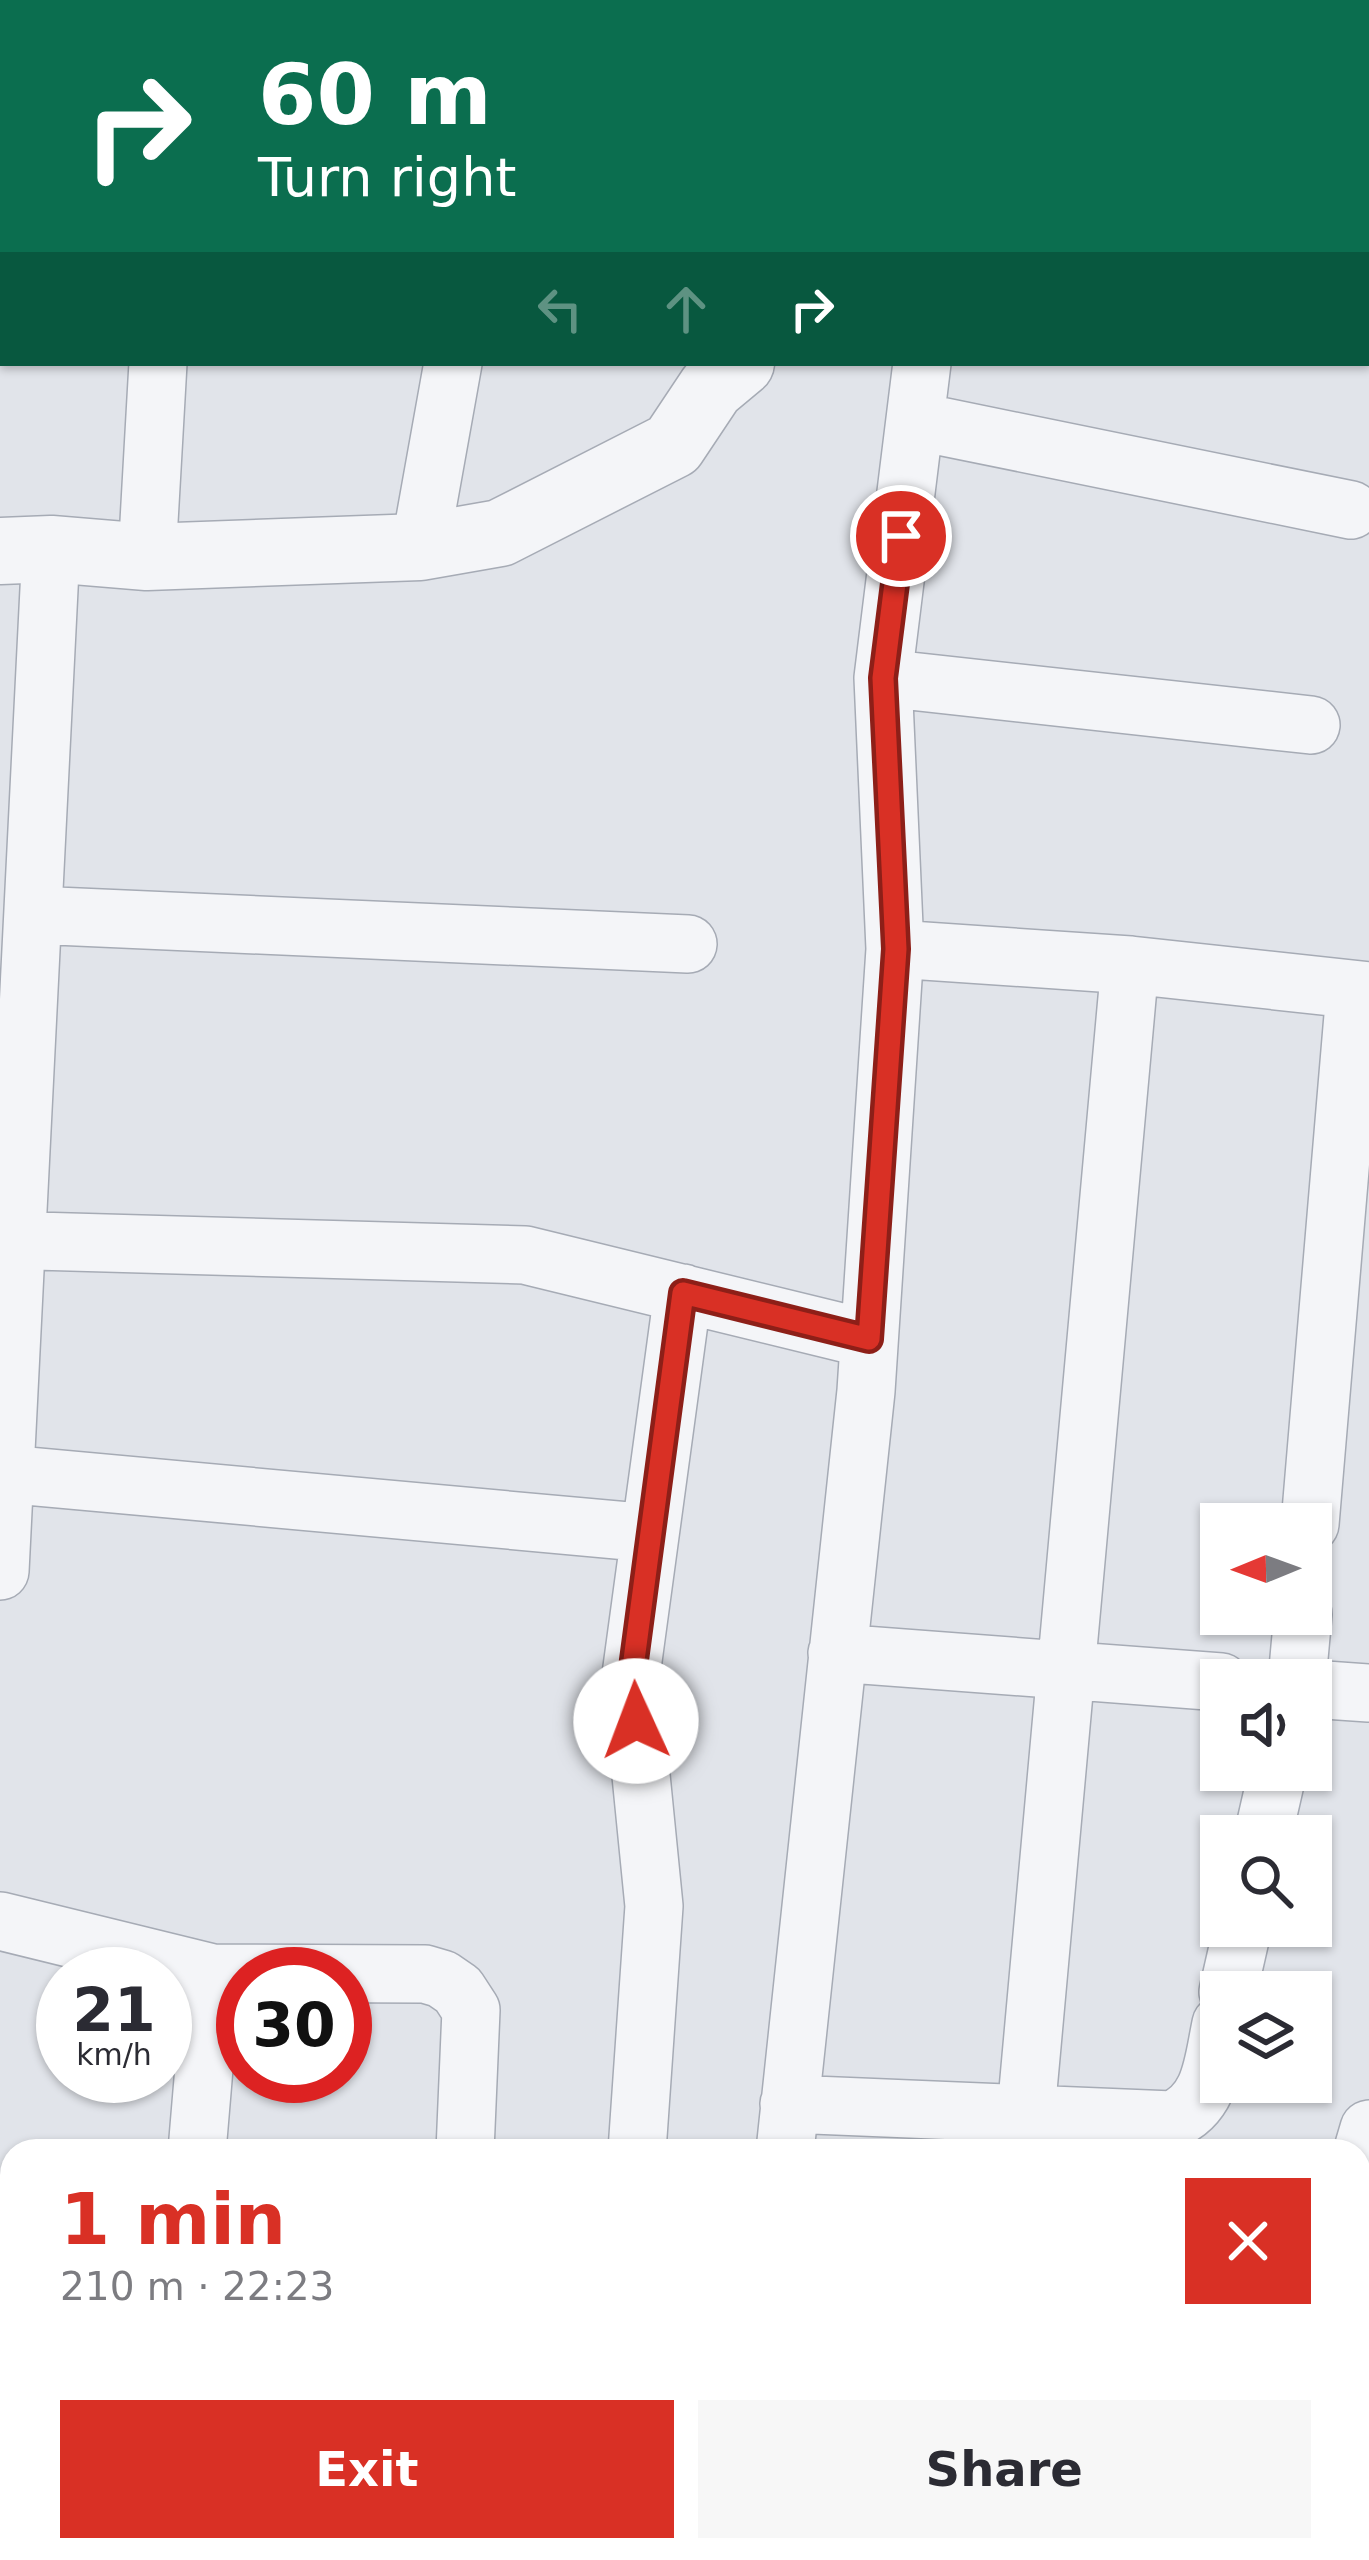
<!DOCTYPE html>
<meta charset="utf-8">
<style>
:root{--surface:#fff;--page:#f7f7f7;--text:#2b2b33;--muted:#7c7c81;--accent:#d93025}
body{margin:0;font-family:"DejaVu Sans",sans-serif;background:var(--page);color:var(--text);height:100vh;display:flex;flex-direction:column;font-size:45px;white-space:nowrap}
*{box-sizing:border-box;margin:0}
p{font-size:39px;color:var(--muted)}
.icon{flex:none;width:66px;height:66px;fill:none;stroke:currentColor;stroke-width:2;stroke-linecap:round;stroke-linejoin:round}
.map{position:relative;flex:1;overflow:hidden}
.details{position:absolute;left:0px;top:2139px;width:1371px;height:423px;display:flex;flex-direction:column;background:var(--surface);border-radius:36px 36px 0 0;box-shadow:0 3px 9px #0004}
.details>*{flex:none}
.banner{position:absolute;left:0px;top:0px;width:1371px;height:366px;box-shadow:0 3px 9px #0004;background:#0b6e4f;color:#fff;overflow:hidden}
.needle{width:78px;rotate:269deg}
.controls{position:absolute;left:1200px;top:1503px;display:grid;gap:24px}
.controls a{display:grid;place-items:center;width:132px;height:132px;border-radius:0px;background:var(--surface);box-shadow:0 3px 9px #0004;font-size:60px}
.speed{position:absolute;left:36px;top:1947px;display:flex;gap:24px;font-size:60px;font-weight:700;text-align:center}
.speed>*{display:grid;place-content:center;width:156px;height:156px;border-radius:50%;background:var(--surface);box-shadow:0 3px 9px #0004;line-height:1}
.speed small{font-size:30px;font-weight:400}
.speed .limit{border:18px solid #d22;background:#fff;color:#111}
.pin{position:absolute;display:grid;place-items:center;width:102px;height:102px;color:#fff;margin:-51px;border:6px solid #fff;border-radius:50%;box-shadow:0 3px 12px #0007}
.me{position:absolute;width:132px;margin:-66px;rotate:358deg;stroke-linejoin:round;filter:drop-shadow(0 0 9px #0008)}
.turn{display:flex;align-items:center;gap:42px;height:252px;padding:0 60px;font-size:54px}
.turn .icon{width:156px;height:156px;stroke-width:2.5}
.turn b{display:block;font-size:84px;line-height:102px}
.lanes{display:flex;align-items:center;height:114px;padding:0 60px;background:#0003;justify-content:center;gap:60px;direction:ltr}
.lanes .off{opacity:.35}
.round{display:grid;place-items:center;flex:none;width:126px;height:126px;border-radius:0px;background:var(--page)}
.summary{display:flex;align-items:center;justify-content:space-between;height:204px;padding:0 60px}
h1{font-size:72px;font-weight:700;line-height:90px;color:var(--accent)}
.action{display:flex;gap:24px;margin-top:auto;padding:24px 60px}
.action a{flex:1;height:138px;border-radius:0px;background:var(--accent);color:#fff;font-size:48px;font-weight:700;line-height:138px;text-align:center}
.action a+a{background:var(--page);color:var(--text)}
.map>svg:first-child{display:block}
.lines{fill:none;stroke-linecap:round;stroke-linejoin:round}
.minor-casing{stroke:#a6abb5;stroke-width:60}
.tertiary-casing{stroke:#a6abb5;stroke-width:69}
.minor{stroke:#f4f5f8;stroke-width:57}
.tertiary{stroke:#f4f5f8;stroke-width:66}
.route-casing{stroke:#8d1f18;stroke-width:30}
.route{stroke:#d93025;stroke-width:21}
</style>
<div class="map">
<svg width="1369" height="2560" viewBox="0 0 1369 2560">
<rect width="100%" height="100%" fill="#e1e4ea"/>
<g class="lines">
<g class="minor-casing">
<path id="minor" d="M178,3L179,0
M518,3V0
M767,3L768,0
M999,3L1000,0
M915,421L1351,510
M420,547L453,363
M147,557L158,363
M883,678L1311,725
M33,915L688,944
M895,949L1130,965L1369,991
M0,1240L525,1255L869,1339
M5,1474L650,1533
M1310,1524L1355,992
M0,1571L51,549
M837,1653L1221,1682
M1297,1680L1303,1614
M1311,1689L1369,1693
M1263,1836L1278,1770
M0,1921L212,1973L425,1974L442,1979L458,1990L471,2010L465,2151
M1228,1992L1243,1926
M789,2104L1172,2120C1212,2104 1213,2061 1221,2024
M1026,2112L1130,965
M197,2151L212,1973
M637,2151L654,1906L631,1675L683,1293
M785,2151L866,1391L895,949L883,678L922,363
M1359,2163L1369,2129
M446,2560V2550
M729,2560L731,2550
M1240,2560L1243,2550"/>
</g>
<g class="tertiary-casing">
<path id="tertiary" d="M1368,291H1369
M0,551L51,549L147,557L420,547L500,533L673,445L711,388L741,363"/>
</g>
<use href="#minor" class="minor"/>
<use href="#tertiary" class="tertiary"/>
</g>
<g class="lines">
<g class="route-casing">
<path id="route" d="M636,1721L632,1675L683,1293L869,1339L896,949L883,678L901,536"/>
</g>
<use href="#route" class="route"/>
</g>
</svg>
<div class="controls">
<a><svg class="needle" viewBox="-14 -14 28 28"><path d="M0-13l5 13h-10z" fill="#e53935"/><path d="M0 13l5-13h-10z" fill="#7c7c81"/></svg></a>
<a><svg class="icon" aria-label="sound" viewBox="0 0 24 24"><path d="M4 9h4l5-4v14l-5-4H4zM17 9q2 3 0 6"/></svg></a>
<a><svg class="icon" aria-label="search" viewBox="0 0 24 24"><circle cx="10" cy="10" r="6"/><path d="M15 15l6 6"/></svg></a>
<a><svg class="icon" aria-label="layers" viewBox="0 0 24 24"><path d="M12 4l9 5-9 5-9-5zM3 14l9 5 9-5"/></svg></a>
</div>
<div class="speed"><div>21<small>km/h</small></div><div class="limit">30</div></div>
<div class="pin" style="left:901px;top:536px;background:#d93025"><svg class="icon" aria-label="arrive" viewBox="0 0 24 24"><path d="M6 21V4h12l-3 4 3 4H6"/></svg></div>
<svg class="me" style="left:636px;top:1721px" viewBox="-20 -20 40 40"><circle r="19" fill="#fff"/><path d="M0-13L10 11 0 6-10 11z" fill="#d93025"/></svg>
<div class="banner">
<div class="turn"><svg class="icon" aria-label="right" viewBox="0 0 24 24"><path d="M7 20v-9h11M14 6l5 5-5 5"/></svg><div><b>60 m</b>Turn right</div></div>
<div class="lanes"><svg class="icon off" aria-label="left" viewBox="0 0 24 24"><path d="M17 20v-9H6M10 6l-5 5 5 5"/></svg><svg class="icon off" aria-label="ahead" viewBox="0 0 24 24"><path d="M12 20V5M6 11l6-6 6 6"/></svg><svg class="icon" aria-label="right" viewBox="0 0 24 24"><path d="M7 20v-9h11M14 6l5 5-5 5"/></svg></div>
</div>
<section class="details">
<div class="summary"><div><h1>1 min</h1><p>210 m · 22:23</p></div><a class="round" style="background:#d93025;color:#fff"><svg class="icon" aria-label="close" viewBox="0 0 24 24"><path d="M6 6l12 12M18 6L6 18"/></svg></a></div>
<div class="action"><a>Exit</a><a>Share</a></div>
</section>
</div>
